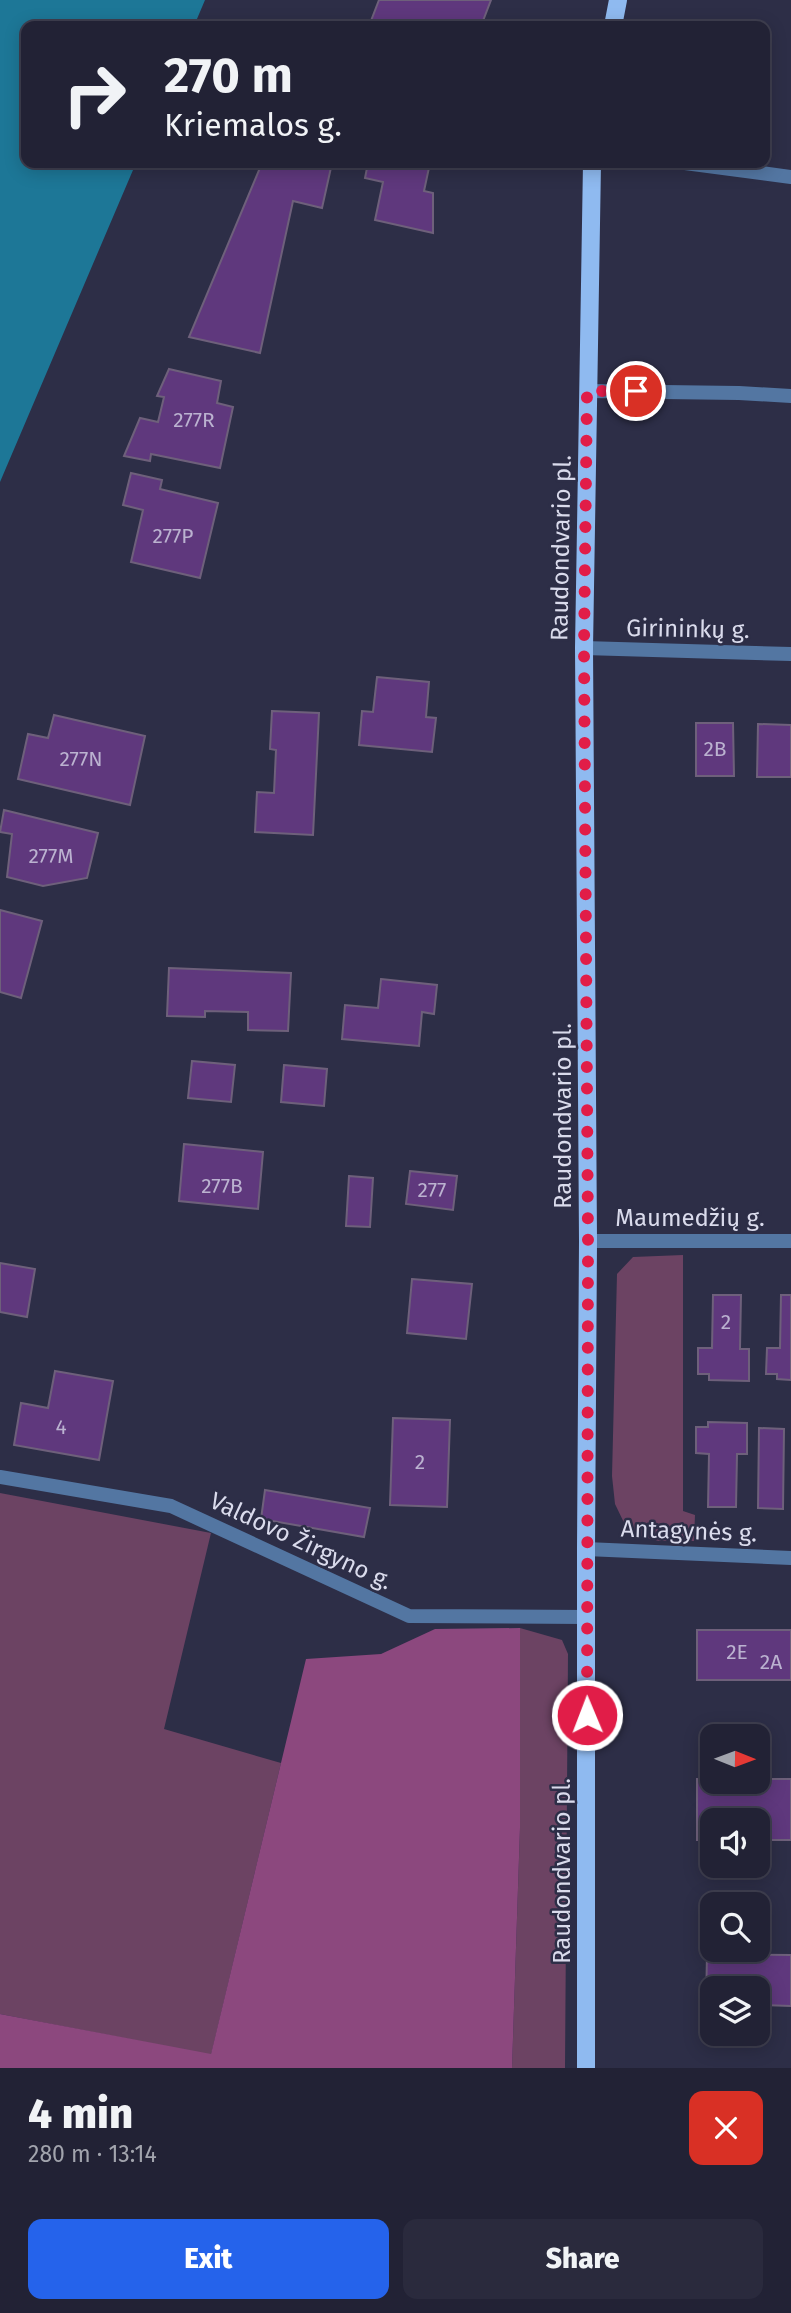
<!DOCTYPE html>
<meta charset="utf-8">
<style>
:root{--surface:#222235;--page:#2a2a3d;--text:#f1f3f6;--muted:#a2a4ad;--line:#3f3f50;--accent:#2563eb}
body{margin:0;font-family:"Fira Sans",sans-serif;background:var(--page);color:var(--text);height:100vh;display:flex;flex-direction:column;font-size:26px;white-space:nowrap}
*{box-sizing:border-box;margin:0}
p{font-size:23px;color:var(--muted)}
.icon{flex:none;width:38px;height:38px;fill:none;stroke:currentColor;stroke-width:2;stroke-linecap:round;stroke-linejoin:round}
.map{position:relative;height:2068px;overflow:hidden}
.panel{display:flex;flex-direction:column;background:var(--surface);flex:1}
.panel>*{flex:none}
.hud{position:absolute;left:21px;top:21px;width:749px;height:147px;border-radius:14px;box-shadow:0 4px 18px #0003,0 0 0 2px var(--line);background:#222235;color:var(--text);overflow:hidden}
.needle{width:46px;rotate:91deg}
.fabs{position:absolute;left:700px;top:1724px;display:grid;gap:14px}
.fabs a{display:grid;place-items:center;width:70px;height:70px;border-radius:14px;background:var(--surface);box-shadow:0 4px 18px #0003,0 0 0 2px var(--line);font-size:35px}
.pin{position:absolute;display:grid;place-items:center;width:60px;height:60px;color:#fff;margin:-30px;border:4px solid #fff;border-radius:50%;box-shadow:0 2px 7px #0007}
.me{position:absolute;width:77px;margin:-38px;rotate:359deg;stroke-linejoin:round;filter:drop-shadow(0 0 5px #0008)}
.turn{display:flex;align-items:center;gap:24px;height:147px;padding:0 28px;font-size:32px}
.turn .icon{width:91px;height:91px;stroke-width:2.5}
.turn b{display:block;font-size:49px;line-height:60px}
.round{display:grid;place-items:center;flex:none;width:74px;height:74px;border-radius:14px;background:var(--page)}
.headline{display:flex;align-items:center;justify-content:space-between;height:119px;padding:0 28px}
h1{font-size:42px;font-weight:800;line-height:52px}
.button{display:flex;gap:14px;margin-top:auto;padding:14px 28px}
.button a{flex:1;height:80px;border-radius:14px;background:var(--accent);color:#fff;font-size:28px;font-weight:800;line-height:80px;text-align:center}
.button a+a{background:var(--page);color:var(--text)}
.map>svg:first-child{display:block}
.green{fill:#6c4363}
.forest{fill:#8c487e}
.water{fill:#1d7797}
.building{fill:#5f387d;stroke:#6e607b;stroke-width:2}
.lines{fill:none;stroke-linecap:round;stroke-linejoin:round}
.street{stroke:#5376a2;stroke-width:14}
.primary{stroke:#8fbaf0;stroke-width:18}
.route{stroke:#e11d48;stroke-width:12;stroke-dasharray:0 21.6}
.labels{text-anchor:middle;stroke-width:5;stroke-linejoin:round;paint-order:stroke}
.number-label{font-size:21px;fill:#bbb2d0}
.street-label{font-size:24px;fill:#dadbec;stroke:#2d2e47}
</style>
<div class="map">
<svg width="791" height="2068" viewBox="0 0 791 2068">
<rect width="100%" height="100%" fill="#2d2e47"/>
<path class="green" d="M683,1255V1511L695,1515L694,1541H659L629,1533L615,1504L612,1476L617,1274L633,1257Z
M0,1493L211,1533L164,1729L281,1763L211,2055L0,2014Z
M520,1628L562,1640L568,1654L565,2068H512L520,1828Z"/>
<path class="forest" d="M520,1628V1828L512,2068H0V2014L211,2054L306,1659L381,1654L435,1629Z"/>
<path class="water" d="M0,0H205L194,26H26V163H136L0,482Z"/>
<path class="building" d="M379,0H491L481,26H369Z
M262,163L284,165L285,163H332L322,208L293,201L260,353L189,337Z
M368,163H430L424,191L433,193V233L375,220L383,182L365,178Z
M169,369L221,381L217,403L233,407L220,468L151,454L150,461L124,456L140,418L158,422L164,397L157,396Z
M131,473L162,480L160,489L218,503L200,578L131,562L143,510L123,505Z
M377,677L429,682L426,717L436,718L432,752L359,745L362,711L373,712Z
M272,711L319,713L313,835L255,832L257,792L274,793L276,750L270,749Z
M54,715L145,736L130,805L18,779L28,734L48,738Z
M696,723H733L734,776H696Z
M758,724L791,725V777H757Z
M4,810L98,833L87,878L43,886L7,877L12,834L0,832Z
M0,910L42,921L21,998L0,992Z
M169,968L291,973L288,1031L248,1030V1012L205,1011V1017L167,1016Z
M381,979L437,985L434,1014L422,1012L419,1046L342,1039L345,1005L378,1008Z
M192,1061L235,1065L231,1102L188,1098Z
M284,1065L327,1069L324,1106L281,1102Z
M184,1144L263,1152L258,1209L179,1201Z
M410,1171L457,1176L453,1210L406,1204Z
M349,1176L373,1178L370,1227L346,1226Z
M0,1263L35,1269L27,1317L0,1312Z
M412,1279L472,1284L466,1339L407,1333Z
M713,1295H741L740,1349H749V1381L709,1380V1374H698V1348H712Z
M781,1295H791V1380L777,1379V1374H766L767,1348H780Z
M55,1371L113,1381L99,1460L14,1445L21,1403L48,1408Z
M393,1418L450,1420L447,1507L390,1505Z
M708,1422L747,1423V1454H737L736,1507H708L709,1454L696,1453V1427H708Z
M759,1428L784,1429L783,1509L758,1508Z
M265,1490L370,1508L364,1537L261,1519Z
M697,1630H791V1680H697Z
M697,1779L758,1782V1779H791V1840H758V1820H712V1840H697Z
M707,1954L791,1955V2006L758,2005V1988H712V2005H706Z"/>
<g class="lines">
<path class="street" d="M685,163L791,177
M587,391L739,393L791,396
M584,648L791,654
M588,1241H791
M0,1477L171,1506L409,1616L586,1617
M586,1549L791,1558"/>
<path class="primary" d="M613,26L618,0
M586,2068V1549L588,1241L584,648L592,163"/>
</g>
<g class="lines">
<path class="route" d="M587,1715L588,1241L584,649L587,391H636"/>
</g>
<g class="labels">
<g class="number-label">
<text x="194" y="427">277R</text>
<text x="173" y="543">277P</text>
<text x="715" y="756">2B</text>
<text x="81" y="766">277N</text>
<text x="51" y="863">277M</text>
<text x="222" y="1193">277B</text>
<text x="432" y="1197">277</text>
<text x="726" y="1329">2</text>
<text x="61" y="1434">4</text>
<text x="420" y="1469">2</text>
<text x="737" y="1659">2E</text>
<text x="771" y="1669">2A</text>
</g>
<g class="street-label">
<text transform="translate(561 548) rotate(-89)" y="8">Raudondvario pl.</text>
<text transform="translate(688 629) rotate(1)" y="8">Girininkų g.</text>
<text transform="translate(563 1116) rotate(-90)" y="8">Raudondvario pl.</text>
<text x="690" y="1226">Maumedžių g.</text>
<text transform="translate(689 1531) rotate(2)" y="8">Antagynės g.</text>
<text transform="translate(301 1541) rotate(25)" y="8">Valdovo Žirgyno g.</text>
<text transform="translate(562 1871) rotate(-90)" y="8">Raudondvario pl.</text>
</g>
</g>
</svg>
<div class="fabs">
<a><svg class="needle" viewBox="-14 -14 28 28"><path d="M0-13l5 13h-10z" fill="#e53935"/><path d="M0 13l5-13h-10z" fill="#a2a4ad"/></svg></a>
<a><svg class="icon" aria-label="sound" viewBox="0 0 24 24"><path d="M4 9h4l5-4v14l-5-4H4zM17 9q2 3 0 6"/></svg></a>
<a><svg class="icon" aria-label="search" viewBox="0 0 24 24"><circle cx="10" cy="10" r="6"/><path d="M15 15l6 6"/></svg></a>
<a><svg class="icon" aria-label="layers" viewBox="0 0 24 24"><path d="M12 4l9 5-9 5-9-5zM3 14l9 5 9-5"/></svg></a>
</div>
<div class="pin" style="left:636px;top:391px;background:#d93025"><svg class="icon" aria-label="arrive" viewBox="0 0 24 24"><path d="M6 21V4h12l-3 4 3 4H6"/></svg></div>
<svg class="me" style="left:587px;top:1715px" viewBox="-20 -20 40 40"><circle r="17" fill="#e11d48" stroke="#fff" stroke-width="3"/><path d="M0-11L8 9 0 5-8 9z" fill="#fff"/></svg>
<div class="hud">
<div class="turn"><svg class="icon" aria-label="right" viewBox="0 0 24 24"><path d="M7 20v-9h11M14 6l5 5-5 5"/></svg><div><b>270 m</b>Kriemalos g.</div></div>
</div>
</div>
<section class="panel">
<div class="headline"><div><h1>4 min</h1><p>280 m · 13:14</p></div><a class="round" style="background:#d93025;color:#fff"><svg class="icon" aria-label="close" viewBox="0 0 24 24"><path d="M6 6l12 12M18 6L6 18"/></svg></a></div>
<div class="button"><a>Exit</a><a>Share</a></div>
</section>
